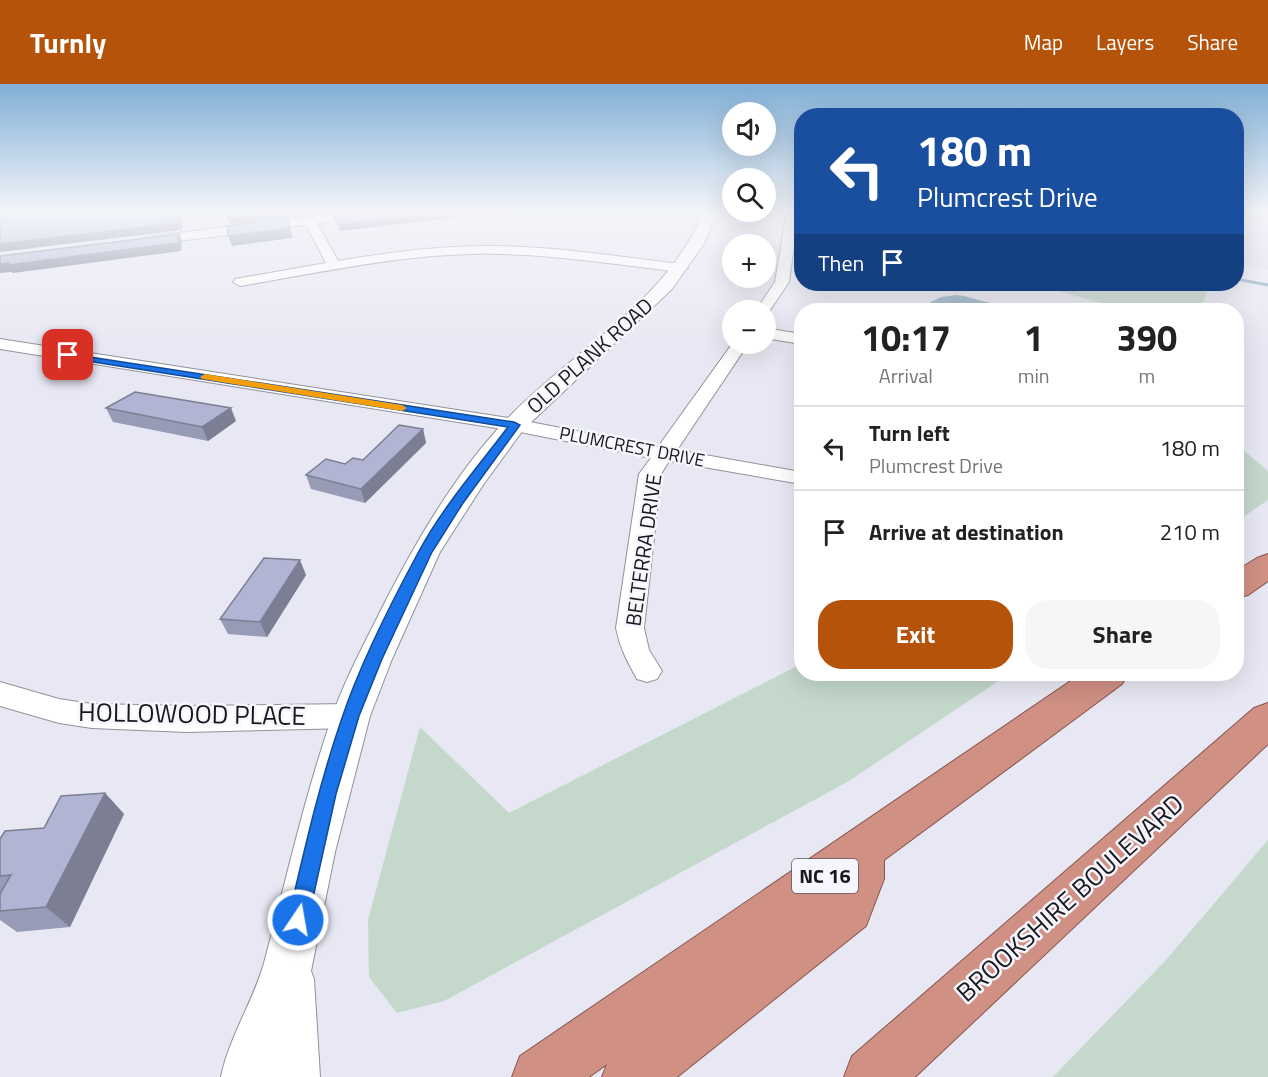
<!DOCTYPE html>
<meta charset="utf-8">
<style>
:root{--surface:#fff;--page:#f6f6f6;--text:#222;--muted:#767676;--line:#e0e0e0;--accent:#b45309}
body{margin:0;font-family:"Titillium Web",sans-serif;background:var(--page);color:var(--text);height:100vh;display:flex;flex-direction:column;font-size:22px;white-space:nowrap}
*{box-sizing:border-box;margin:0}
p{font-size:20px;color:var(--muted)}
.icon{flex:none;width:33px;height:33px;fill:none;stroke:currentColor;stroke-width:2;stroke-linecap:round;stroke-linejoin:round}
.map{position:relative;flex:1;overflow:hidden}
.sheet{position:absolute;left:794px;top:219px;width:450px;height:378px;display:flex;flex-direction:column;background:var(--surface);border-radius:24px;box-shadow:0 6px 24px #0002}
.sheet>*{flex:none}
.banner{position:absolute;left:794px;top:24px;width:450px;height:183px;border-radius:24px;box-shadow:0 6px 24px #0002;background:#1a4fa0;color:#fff;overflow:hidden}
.tools{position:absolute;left:722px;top:18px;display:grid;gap:12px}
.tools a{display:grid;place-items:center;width:54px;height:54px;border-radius:50%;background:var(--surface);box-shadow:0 6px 24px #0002;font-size:30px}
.pin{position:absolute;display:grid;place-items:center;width:51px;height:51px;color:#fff;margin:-26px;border-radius:12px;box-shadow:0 3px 9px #0006}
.me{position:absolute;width:66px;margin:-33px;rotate:12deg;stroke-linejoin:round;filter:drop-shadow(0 0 4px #0008)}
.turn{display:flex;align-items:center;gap:21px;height:126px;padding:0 24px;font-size:27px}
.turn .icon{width:78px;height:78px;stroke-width:2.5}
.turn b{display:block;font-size:42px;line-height:51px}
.then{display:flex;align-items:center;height:57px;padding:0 24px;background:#0003;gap:12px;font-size:22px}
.eta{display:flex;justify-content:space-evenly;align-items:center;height:102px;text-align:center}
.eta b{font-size:36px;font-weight:700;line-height:42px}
.button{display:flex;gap:12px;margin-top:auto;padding:12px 24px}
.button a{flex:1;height:69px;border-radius:24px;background:var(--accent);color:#fff;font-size:24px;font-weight:700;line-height:69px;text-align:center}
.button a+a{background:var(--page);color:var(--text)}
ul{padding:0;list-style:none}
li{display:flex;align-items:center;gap:18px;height:84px;padding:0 24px;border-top:2px solid var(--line)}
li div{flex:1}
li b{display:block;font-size:22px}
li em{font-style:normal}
header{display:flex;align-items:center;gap:36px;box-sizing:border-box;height:84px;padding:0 30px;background:var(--accent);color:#fff}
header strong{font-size:28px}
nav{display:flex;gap:33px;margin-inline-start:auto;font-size:21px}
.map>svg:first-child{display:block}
.built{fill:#dbdcee}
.green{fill:#c4d8cc}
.water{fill:#88a8bb}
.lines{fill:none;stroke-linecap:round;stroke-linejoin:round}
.stream{stroke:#88a8bb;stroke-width:3}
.minor-casing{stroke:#90919a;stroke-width:2}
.tertiary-casing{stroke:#90919a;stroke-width:2}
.trunk-casing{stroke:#88554c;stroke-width:2}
.minor{fill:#fff;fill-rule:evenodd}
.tertiary{fill:#fff;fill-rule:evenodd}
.trunk{fill:#d09084;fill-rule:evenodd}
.wall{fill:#989bb5}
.shaded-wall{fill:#7c7e94}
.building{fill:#b1b4d3;stroke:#7c7e94;stroke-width:1.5}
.route{fill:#1a73e8;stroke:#114b97;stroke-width:1.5}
.slow{fill:#f59e0b}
.labels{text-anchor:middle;stroke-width:5;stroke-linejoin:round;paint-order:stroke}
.far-street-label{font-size:18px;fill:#19191d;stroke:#f5f6fe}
.shield{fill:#f5f6fe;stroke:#5b5b60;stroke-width:1.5}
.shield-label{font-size:20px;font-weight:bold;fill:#19191d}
.street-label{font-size:21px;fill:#19191d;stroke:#f5f6fe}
.near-street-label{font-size:26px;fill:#19191d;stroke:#f5f6fe}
</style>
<header>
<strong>Turnly</strong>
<nav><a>Map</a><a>Layers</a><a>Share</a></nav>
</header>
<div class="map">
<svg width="1268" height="993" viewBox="0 0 1268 993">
<rect width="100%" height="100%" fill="#e7e8f3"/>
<path class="built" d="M1236,127H1268V186L1236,178Z"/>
<path class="green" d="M1034,200H1209L1200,226H1126Z
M1236,360L1268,387V416L1236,438Z
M801,580V590H1009L849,697L444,917L397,929L369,893L368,836L420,643L509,729Z
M1268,756V993H1053L1166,876Z"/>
<path class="water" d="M957,211L964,212L1016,226H915L941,213Z"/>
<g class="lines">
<path class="stream" d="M1236,195L1268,201"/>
<g class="minor-casing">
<path id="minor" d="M359,127H392L387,130L317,139L338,177C390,168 444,161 498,162C559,163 620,173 681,180L688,184L681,188C611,180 541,168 471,170C393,172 317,189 240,202L233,198L235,195L326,179L306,141L146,161L140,157L146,153Z
M787,127H799L789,198L768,229L765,230V226H756L775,198Z
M765,244L801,250V260L765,254Z
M0,255L515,335L658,363L732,260H748L677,366L801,388V400L669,377L661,390L644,544L649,566L662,587L657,595L647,598L637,595C627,577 620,564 616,544L639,390L651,374L515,347L0,265Z
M0,598L59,615L92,620L187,622L351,620L362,623L366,632L362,641L351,644L187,648L92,644L59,639L0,622Z"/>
</g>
<g class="tertiary-casing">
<path id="tertiary" d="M704,127H718L703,161L672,205L523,346L483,401L440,468L392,575L370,632L335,768L311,887L314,895L320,993H221C229,953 253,918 264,879C286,797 304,714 332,633C343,600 360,568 376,536C411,466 452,393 506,336C572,266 666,220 704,127Z"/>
</g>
<g class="trunk-casing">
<path id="trunk" d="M1268,470V497L1248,511L1236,514V487L1257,474Z
M1081,590H1128L1122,600L884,776V795L866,842L677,993H602L607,980L589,993H512L520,972Z
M1268,619V660L915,993H844L852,972L1254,624Z"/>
</g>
<use href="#minor" class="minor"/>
<use href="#tertiary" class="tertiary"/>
<use href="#trunk" class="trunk"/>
</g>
<path class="wall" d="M382,127H521L466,128V132L340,147L334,133Z
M106,324L236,337L208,357L113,338Z
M423,345L426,359L365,419L311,405L306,391L345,380L363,376Z
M306,491L267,553L228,550L220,535Z
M105,709L124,730L70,843L17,848L0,836V755L44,744Z"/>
<path class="shaded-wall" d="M180,127H183L182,146L0,168V160Z
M290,127H339L230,140L228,134Z
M458,127H466V132L340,147L338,141Z
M290,144L293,154L232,162L228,152Z
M179,150L182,158L181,167L13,189L11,188L0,189V180Z
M231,324L236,337L208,357L202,343Z
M423,345L426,359L365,419L361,405Z
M300,476L306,491L267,553L260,538Z
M105,709L124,730L70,843L46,823Z"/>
<path class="building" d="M44,127H180L179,139L0,160V132Z
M227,127H290L228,134Z
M382,127H458L338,141L334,133Z
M287,134L290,144L228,152L227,142Z
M179,150L178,159L8,181L9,179L0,180V172Z
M135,308L231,324L202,343L106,324Z
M399,341L423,345L361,405L306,391L326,375L345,380L353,374L363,376Z
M264,474L300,476L260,538L220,535Z
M105,709L46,823L0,827V810L11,791L0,792V755L5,747L44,744L61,712Z"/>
<linearGradient id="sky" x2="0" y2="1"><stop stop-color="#81afd6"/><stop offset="0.48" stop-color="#f4f5fa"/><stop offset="1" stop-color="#f4f5fa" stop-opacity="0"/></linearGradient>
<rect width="1268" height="266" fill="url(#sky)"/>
<path class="route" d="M64,269L514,338L520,341L463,419L432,468L382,575L359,632L336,710L308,836L305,844L298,847L291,844L288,836C304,768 319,700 342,634C360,580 391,519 418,469C442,424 477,384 508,343L68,274L64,273Z"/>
<path class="slow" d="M205,290L402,321L407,324L402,327L202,295L200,293Z"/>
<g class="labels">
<g class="far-street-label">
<text transform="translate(632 363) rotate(11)" y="6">PLUMCREST DRIVE</text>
</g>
<rect class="shield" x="792" y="775" width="66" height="34" rx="4.5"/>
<g class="shield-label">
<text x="825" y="799">NC 16</text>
</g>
<g class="street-label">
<text transform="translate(590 272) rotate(-42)" y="7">OLD PLANK ROAD</text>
<text transform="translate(644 466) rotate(-82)" y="7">BELTERRA DRIVE</text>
</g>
<g class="near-street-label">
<text transform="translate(192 630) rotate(1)" y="9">HOLLOWOOD PLACE</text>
<text transform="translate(1070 814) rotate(-42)" y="9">BROOKSHIRE BOULEVARD</text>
</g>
</g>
</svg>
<div class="tools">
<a><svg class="icon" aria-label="sound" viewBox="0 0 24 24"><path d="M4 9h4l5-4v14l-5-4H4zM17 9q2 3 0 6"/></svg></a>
<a><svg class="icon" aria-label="search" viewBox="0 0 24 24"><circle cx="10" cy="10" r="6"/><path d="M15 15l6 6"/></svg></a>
<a>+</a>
<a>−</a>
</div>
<div class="pin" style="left:68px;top:271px;background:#d93025"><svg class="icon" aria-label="arrive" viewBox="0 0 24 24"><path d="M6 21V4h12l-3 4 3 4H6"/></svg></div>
<svg class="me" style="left:298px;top:836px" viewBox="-20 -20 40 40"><circle r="17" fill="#1a73e8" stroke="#fff" stroke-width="3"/><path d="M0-11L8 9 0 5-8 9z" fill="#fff"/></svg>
<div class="banner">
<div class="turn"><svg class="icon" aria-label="left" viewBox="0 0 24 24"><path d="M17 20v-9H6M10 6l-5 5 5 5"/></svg><div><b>180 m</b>Plumcrest Drive</div></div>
<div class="then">Then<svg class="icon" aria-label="arrive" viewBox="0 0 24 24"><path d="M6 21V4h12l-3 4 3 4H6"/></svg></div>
</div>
<section class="sheet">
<div class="eta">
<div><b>10:17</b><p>Arrival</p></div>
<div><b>1</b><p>min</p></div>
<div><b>390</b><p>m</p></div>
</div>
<ul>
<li><svg class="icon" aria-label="left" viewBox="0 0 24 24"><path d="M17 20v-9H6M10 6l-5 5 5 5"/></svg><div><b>Turn left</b><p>Plumcrest Drive</p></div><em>180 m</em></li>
<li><svg class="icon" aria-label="arrive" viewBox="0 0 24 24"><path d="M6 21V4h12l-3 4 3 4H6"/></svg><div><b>Arrive at destination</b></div><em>210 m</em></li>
</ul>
<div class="button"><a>Exit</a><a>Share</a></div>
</section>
</div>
